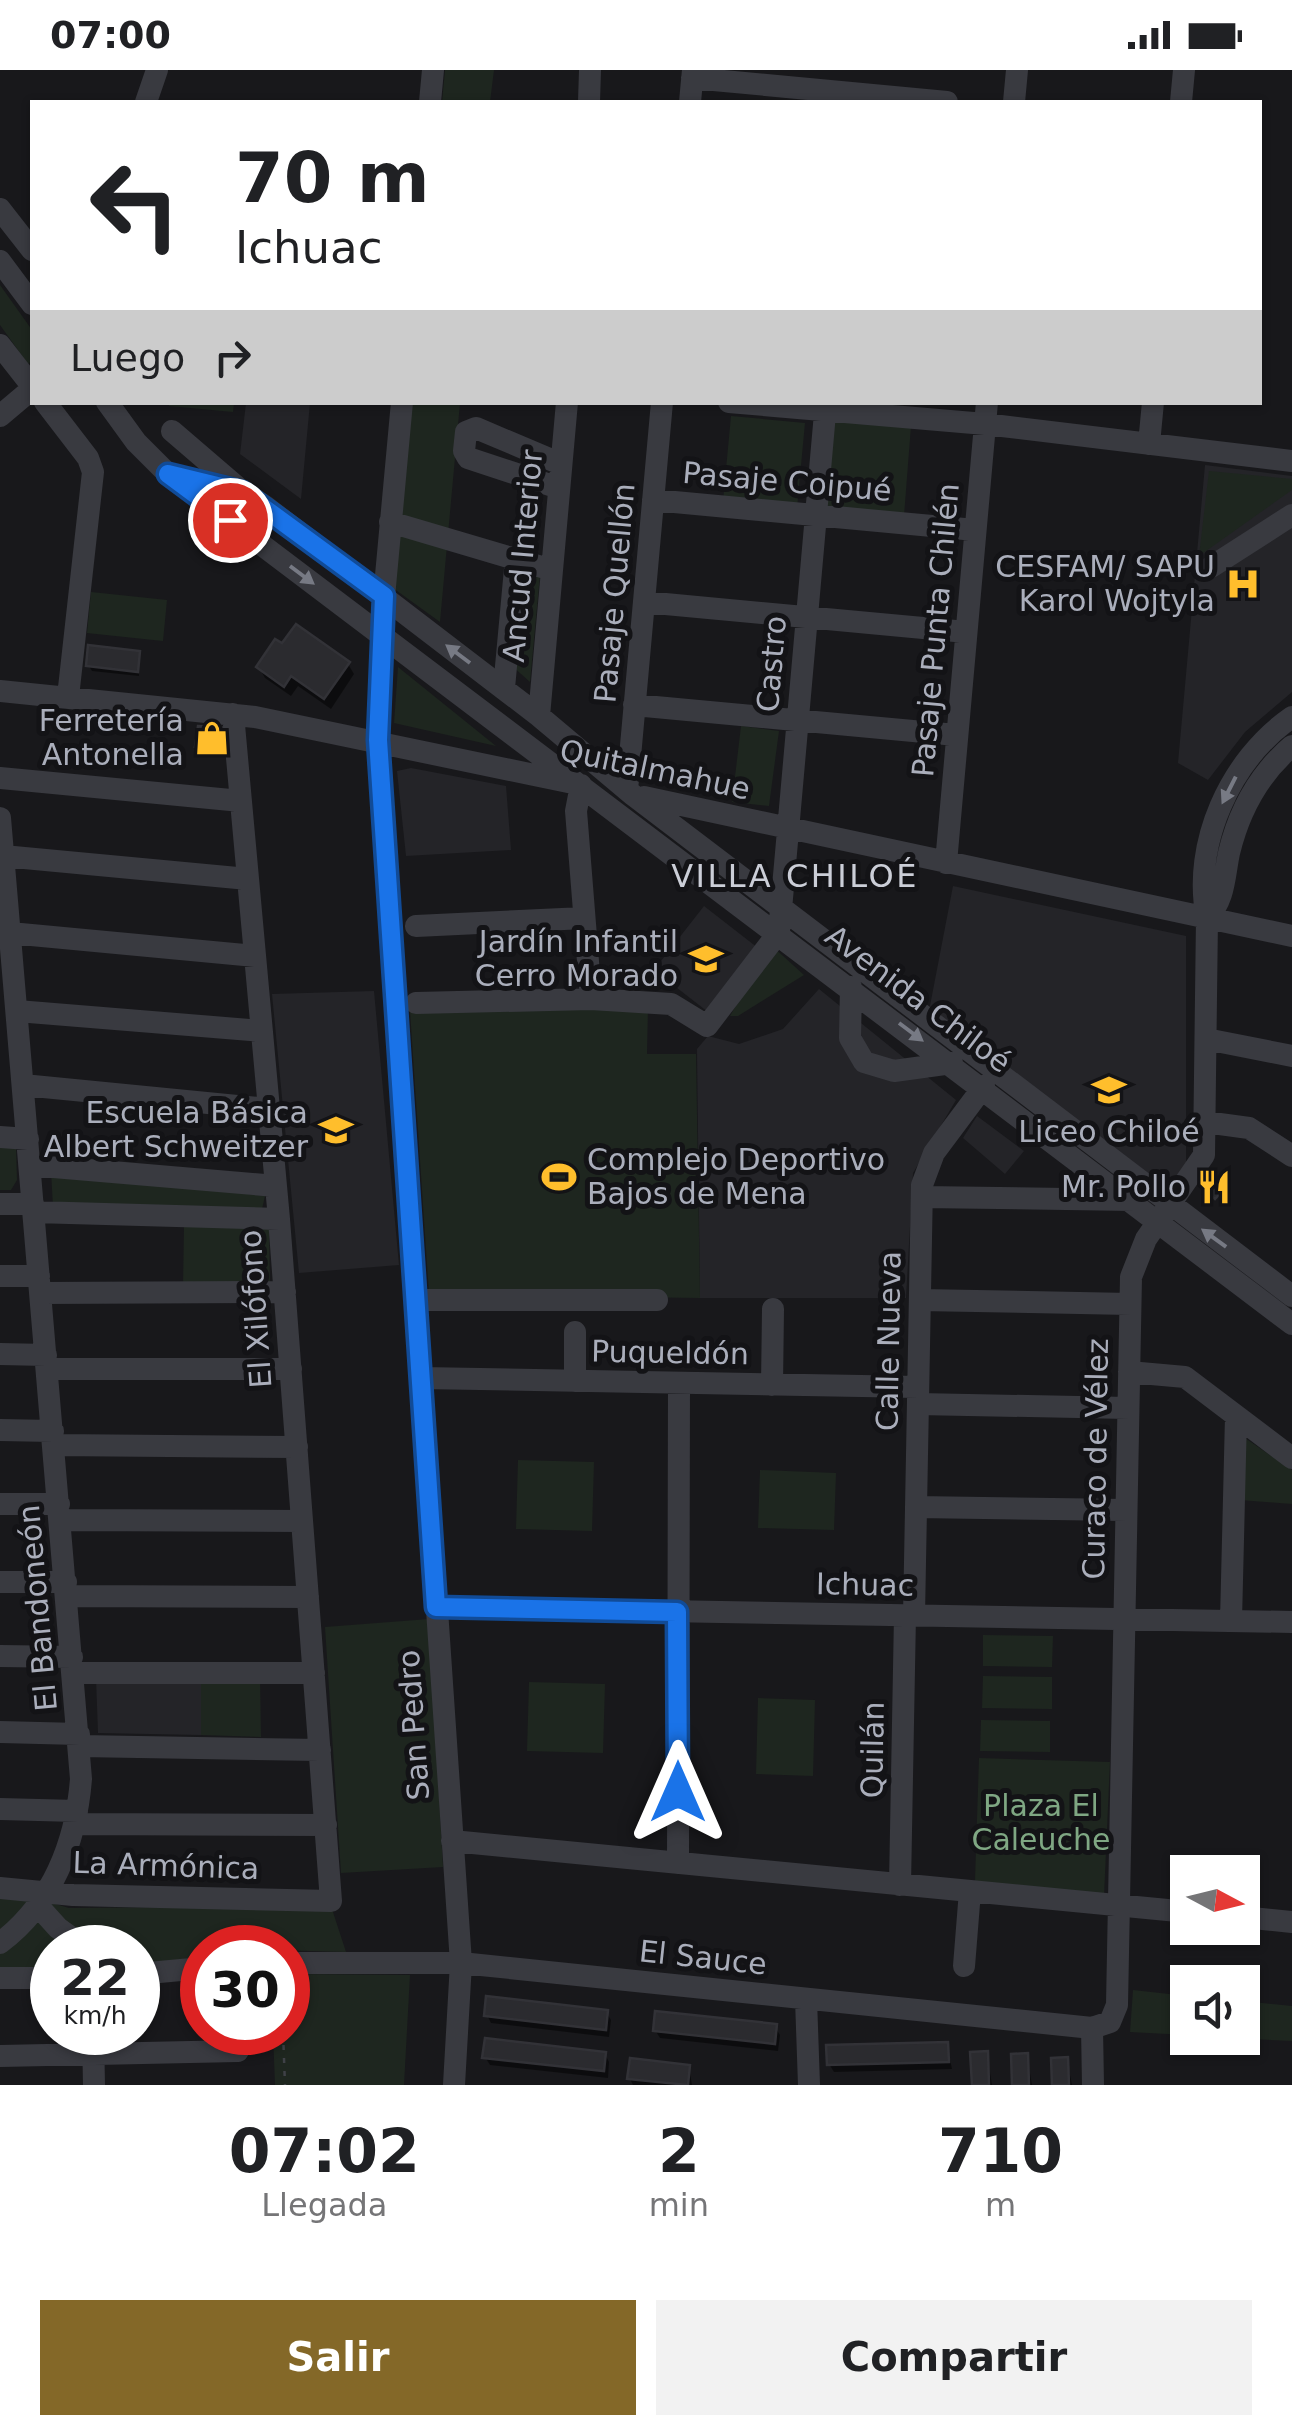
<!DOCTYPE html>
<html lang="es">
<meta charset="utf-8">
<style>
:root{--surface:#fff;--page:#f2f2f2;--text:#202124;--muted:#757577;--accent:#846828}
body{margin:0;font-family:"DejaVu Sans",sans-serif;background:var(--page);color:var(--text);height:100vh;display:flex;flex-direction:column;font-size:38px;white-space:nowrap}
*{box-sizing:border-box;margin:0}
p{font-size:32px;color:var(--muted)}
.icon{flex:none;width:55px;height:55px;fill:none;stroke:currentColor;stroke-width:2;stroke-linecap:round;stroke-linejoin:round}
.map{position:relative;height:2015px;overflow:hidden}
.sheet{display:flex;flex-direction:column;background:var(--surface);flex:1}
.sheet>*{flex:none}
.banner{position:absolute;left:30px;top:30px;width:1232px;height:305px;border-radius:0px;box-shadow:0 2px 8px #0004;background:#fff;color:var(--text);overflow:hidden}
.needle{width:65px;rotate:97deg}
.controls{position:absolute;left:1170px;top:1785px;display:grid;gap:20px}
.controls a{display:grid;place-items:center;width:90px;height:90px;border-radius:0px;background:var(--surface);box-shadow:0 2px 8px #0004;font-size:50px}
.speed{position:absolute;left:30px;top:1855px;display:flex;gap:20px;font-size:50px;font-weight:700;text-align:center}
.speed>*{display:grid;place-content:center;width:130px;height:130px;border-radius:50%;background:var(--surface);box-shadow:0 2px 8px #0004;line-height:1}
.speed small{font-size:25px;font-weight:400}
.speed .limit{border:15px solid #d22;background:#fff;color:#111}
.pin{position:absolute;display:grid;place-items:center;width:85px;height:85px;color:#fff;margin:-42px;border:5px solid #fff;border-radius:50%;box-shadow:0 2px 10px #0007}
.me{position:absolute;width:110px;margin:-55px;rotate:0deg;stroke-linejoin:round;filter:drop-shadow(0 0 8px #0008)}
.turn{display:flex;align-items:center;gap:35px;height:210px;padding:0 40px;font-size:45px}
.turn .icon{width:130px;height:130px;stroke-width:2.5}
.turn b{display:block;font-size:70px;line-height:85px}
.then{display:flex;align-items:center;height:95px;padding:0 40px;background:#0003;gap:20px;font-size:38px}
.eta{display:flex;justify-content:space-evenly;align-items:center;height:170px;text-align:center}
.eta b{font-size:60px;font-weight:600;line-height:70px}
.action{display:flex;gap:20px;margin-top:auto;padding:20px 40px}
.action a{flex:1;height:115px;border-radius:0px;background:var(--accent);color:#fff;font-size:40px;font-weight:600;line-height:115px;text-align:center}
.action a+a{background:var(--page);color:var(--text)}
.status{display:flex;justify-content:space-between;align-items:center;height:70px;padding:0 50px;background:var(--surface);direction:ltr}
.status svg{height:28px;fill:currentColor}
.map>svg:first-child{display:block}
.built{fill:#242428}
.green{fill:#1e261f}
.shadow{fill:#0007}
.building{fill:#2b2b2f;stroke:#323237;stroke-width:2.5}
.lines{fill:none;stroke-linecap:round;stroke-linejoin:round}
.path{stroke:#3f4147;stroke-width:2.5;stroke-dasharray:5 8;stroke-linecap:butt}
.minor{stroke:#393a40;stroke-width:22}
.oneway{fill:#777a84}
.route-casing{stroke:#114b97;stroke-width:25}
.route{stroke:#1a73e8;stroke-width:18}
.labels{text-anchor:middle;stroke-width:10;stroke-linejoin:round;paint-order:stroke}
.street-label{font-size:30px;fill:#aaaebb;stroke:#131316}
.poi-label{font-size:30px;fill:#aaaebb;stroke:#131316;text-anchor:end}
.park-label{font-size:30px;fill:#7fa783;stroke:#131316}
.neighbourhood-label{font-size:32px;letter-spacing:2.5px;fill:#cbced7;stroke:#131316}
</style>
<div class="status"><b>07:00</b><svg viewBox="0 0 49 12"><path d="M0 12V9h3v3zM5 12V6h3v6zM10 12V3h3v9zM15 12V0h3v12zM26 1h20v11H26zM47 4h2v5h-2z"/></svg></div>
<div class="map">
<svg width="1292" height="2015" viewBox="0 0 1292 2015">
<rect width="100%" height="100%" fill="#18181b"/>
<path class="built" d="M246,333H310L301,429L240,384Z
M1205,395L1292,406V622L1245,662L1208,710L1178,693Z
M411,698L506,716L511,780L406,786L397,701Z
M953,816L1186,866V1099L1170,1124L929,941Z
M704,836L758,878L708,942L654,900Z
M819,919L956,1030L913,1103L906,1228H700L697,979L708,966L739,974L783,959Z
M374,921L399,1195L299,1203L272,924Z
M977,1046L1024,1081L1005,1104L963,1068Z
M201,1607V1665L98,1663L96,1608Z"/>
<path class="green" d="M445,0H494L490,32H442Z
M0,215L32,260V290L28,294L0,255Z
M169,333V332L234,333L233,342L169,336Z
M410,333H460L440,552L393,518Z
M731,346L805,353L797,438L723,431Z
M834,350L911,356L904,446L827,439Z
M1209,401L1292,409V420L1199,486Z
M522,498L540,505L530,612L511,595Z
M91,522L167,530L163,571L87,563Z
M398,597L496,676L394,653Z
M741,656L779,661L769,736L732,732Z
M771,875L804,905L738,946H730Z
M648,937L647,984H696L700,1228L429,1224L410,941Z
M0,1076L16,1077L17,1110L11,1120H0Z
M51,1101L265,1126L262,1139L53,1137Z
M184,1156L269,1158L270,1214L183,1218Z
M1242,1366L1292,1400V1434L1240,1430Z
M518,1390L594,1392L592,1461L516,1459Z
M760,1400L836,1403L834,1460L758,1458Z
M429,1549L443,1797L341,1803L325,1557Z
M983,1565L1053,1566L1052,1597L983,1596Z
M260,1606L261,1667L201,1665V1607Z
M983,1606L1052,1607V1639L982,1638Z
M529,1612L605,1614L603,1683L527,1681Z
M758,1628L815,1630L813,1706L756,1704Z
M981,1650L1050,1651V1682L980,1681Z
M979,1688L1110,1692L1104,1826L975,1811Z
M0,1826H28L69,1838L331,1836L346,1882L202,1878V1887L138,1894V1878H52V1898L0,1897Z
M288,1904L410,1905L404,2015H275L273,1963L288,1962Z
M1133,1920L1187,1926V1965L1130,1962Z
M1243,1931L1292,1936V1971L1231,1968H1242Z"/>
<path class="shadow" d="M139,583V606L92,601L89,596Z
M348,594L354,604L331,639L298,616L291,626L265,608L259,597Z
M226,661L227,684L201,681L198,677Z
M606,1942L611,1950L609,1967L491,1953L487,1945Z
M775,1957L780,1965L778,1981L660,1968L655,1960Z
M947,1974L952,1999L834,2002L829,1994Z
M605,1984L609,1992L608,2008L490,1995L485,1987Z
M987,1984L992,2015H974Z
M1027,1986L1032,2015H1014Z
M1067,1990L1072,2015H1054Z
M689,1997L692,2015H633L630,2009Z"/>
<path class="building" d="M296,554L350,592L324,629L291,606L284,617L256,597L275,569L282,573Z
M88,575L140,581L138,602L86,596Z
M198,656L228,658L225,680L195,677Z
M1213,1106L1226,1117L1215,1129L1202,1118Z
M486,1926L608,1940L606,1960L484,1946Z
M655,1941L777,1954L775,1974L653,1961Z
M485,1968L606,1982L604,2001L482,1988Z
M948,1972L949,1992L827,1995L826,1975Z
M988,1981L989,2015H972L970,1982Z
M1028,1983L1029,2015H1012L1011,1984Z
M1068,1987L1069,2015H1052L1051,1988Z
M630,1988L690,1995L688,2015L627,2009Z"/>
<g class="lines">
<path class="path" d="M283,1962L285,2015"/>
<path class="minor" d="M692,8L947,32
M146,32L157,0
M430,32L433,0
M589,32L590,0
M690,32L693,0
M1014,32L1017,0
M1181,32L1184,0
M0,139L32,180
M0,191L32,234
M0,275L32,316
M45,332L88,388L93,402L68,627
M107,332L136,372L168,404L1292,1254
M402,332L384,527L378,671L461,1893L454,2015
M729,332L985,354L1292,391
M0,346L32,319
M172,361L236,416
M1149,374L1153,332
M175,406L242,421L266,437L539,646L633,725L1292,1226
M559,418L468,388L464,381L466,362L476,358L561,394
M653,430L975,460
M390,452L552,500
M1211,497L1292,445
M644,532L966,562
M504,618L516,488
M0,621L255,647L573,713
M634,635L956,665
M539,646L567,332
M0,708L241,731
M581,715L576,741L591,929L671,934L707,956L779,862L826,332
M627,720L662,332
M644,727L1292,866
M0,748L81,1709C76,1773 52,1834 0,1873
M3,786L248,809
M946,793L987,332
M1207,848C1225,829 1224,807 1229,783C1239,741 1259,704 1292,676
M416,856L584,848
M10,863L255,886
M851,917L850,968L864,992L894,1001L952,993
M416,933L591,929
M17,941L262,961
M1206,969L1292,986
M23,1015L269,1039
M1205,1052L1249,1058L1292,1086
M0,1067L28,1069
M30,1095L276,1116
M922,1127L1133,1130
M0,1134H33
M34,1142L279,1149
M0,1206H39
M41,1223L285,1222
M416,1230H657
M920,1230L1130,1234
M0,1284L46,1285
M48,1299H291
M1129,1302L1185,1307L1292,1388
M421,1308L918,1317
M575,1311V1262
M772,1315L773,1239
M918,1334L1128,1338
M0,1360L53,1361
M54,1375L297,1377
M0,1434H59
M916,1437L1125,1440
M61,1450L302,1451
M0,1512H66
M67,1526L308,1527
M436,1537L1292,1552
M914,1546L922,1115L934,1083L984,1016
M1231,1551L1236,1346
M0,1586L72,1587
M74,1603H314
M0,1662L79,1664
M80,1676L320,1680
M0,1739L77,1741
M74,1754L326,1755
M452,1771L1188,1842
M678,1793L679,1313
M900,1815L905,1545
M0,1818L73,1825L331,1831L279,1149L233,644
M39,1837L58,1858L86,1878
M1242,1847L1292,1852
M288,1893H461L1092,1958L1110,1952L1117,1935L1131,1207L1146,1169L1204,1085L1207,848C1192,774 1230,690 1292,647
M964,1896L970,1821
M138,1904L202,1898
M0,1908H52
M806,1929L809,2015
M1092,1958L1093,2015
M93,1962L94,2015
M0,1986L238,1981"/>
</g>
<defs><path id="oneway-solid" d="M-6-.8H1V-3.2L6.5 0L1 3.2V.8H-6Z" transform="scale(2.5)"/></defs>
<g class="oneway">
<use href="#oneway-solid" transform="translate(302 505) rotate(37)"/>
<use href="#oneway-solid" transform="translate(458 584) rotate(-143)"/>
<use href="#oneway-solid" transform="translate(1229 720) rotate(117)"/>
<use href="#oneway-solid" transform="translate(911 962) rotate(37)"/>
<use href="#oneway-solid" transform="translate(1214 1168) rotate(-144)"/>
</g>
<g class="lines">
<g class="route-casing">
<path id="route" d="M230,450L168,404L242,422L384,526L378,670L436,1537L677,1542L678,1722"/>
</g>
<use href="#route" class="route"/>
</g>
<defs>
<g id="hospital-bare" transform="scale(2.7)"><path d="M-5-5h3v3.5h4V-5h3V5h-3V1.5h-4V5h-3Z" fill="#ffbe2c" stroke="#131316" stroke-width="2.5" paint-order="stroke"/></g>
<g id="shop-bare" transform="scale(2.7)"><path d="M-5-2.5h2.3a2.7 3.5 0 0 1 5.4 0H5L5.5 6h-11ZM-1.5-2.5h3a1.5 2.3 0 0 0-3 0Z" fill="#ffbe2c" stroke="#131316" stroke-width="2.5" paint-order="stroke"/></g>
<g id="school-bare" transform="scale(2.7)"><path d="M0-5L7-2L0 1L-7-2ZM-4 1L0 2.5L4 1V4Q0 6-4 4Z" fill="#ffbe2c" stroke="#131316" stroke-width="2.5" paint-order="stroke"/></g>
<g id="stadium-bare" transform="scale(2.7)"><path d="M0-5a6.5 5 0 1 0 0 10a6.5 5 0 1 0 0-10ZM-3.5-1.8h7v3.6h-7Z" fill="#ffbe2c" stroke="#131316" stroke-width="2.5" paint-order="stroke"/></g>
<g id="restaurant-bare" transform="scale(2.7)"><path d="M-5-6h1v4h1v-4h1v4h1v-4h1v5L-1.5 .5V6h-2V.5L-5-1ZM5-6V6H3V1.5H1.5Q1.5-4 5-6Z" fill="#ffbe2c" stroke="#131316" stroke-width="2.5" paint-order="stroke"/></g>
</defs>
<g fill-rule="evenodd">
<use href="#hospital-bare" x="1243" y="514"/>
<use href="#shop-bare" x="212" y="668"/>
<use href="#school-bare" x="706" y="889"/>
<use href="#school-bare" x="1109" y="1020"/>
<use href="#school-bare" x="336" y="1060"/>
<use href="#stadium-bare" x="559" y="1107"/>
<use href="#restaurant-bare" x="1214" y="1117"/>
</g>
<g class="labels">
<g class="street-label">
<text transform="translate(787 412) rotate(5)" y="10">Pasaje Coipué</text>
<text transform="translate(523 486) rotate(-85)" y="10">Ancud Interior</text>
<text transform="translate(615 523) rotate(-85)" y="10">Pasaje Quellón</text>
<text transform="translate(936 560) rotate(-85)" y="10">Pasaje Punta Chilén</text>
<text transform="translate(772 594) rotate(-85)" y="10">Castro</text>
<text transform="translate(655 700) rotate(12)" y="10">Quitalmahue</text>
<text transform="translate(918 929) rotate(37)" y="10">Avenida Chiloé</text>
<text transform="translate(256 1239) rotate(-94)" y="10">El Xilófono</text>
<text transform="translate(889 1271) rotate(-89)" y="10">Calle Nueva</text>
<text transform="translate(670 1283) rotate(1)" y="10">Puqueldón</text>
<text transform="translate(1096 1389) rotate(-89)" y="10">Curaco de Vélez</text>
<text transform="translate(865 1515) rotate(1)" y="10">Ichuac</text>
<text transform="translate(38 1538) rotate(-95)" y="10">El Bandoneón</text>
<text transform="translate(414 1655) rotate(-94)" y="10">San Pedro</text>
<text transform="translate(873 1680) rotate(-89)" y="10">Quilán</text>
<text transform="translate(166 1796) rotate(2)" y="10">La Armónica</text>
<text transform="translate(703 1888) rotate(6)" y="10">El Sauce</text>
</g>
<g class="poi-label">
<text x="1215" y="507">CESFAM/ SAPU<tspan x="1215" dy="34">Karol Wojtyla</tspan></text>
<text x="184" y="661">Ferretería<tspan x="184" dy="34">Antonella</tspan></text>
<text x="678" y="882">Jardín Infantil<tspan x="678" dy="34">Cerro Morado</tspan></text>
<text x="308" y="1053">Escuela Básica<tspan x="308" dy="34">Albert Schweitzer</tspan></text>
<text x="1109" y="1072" text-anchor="middle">Liceo Chiloé</text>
<text x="587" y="1100" text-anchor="start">Complejo Deportivo<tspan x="587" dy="34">Bajos de Mena</tspan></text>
<text x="1186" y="1127">Mr. Pollo</text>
</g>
<g class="park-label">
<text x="1041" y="1746">Plaza El<tspan x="1041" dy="34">Caleuche</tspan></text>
</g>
<g class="neighbourhood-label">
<text x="795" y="817">VILLA CHILOÉ</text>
</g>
</g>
</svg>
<div class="controls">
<a><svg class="needle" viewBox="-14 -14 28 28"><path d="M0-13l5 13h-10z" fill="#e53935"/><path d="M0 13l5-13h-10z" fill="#757577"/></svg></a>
<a><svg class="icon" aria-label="sound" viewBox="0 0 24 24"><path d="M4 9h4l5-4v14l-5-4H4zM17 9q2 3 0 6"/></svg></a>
</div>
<div class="speed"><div>22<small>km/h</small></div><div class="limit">30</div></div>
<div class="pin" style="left:230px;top:450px;background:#d93025"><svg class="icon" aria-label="arrive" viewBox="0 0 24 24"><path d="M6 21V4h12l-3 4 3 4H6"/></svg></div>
<svg class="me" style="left:678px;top:1722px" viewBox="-20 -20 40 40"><path d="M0-17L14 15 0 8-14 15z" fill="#1a73e8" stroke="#fff" stroke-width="4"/></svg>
<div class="banner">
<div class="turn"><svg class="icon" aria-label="left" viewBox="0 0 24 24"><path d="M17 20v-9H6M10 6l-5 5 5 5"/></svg><div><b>70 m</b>Ichuac</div></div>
<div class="then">Luego<svg class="icon" aria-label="right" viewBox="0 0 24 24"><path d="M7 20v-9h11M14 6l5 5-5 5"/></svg></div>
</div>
</div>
<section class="sheet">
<div class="eta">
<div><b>07:02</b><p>Llegada</p></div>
<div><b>2</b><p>min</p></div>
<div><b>710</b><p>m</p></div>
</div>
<div class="action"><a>Salir</a><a>Compartir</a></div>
</section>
